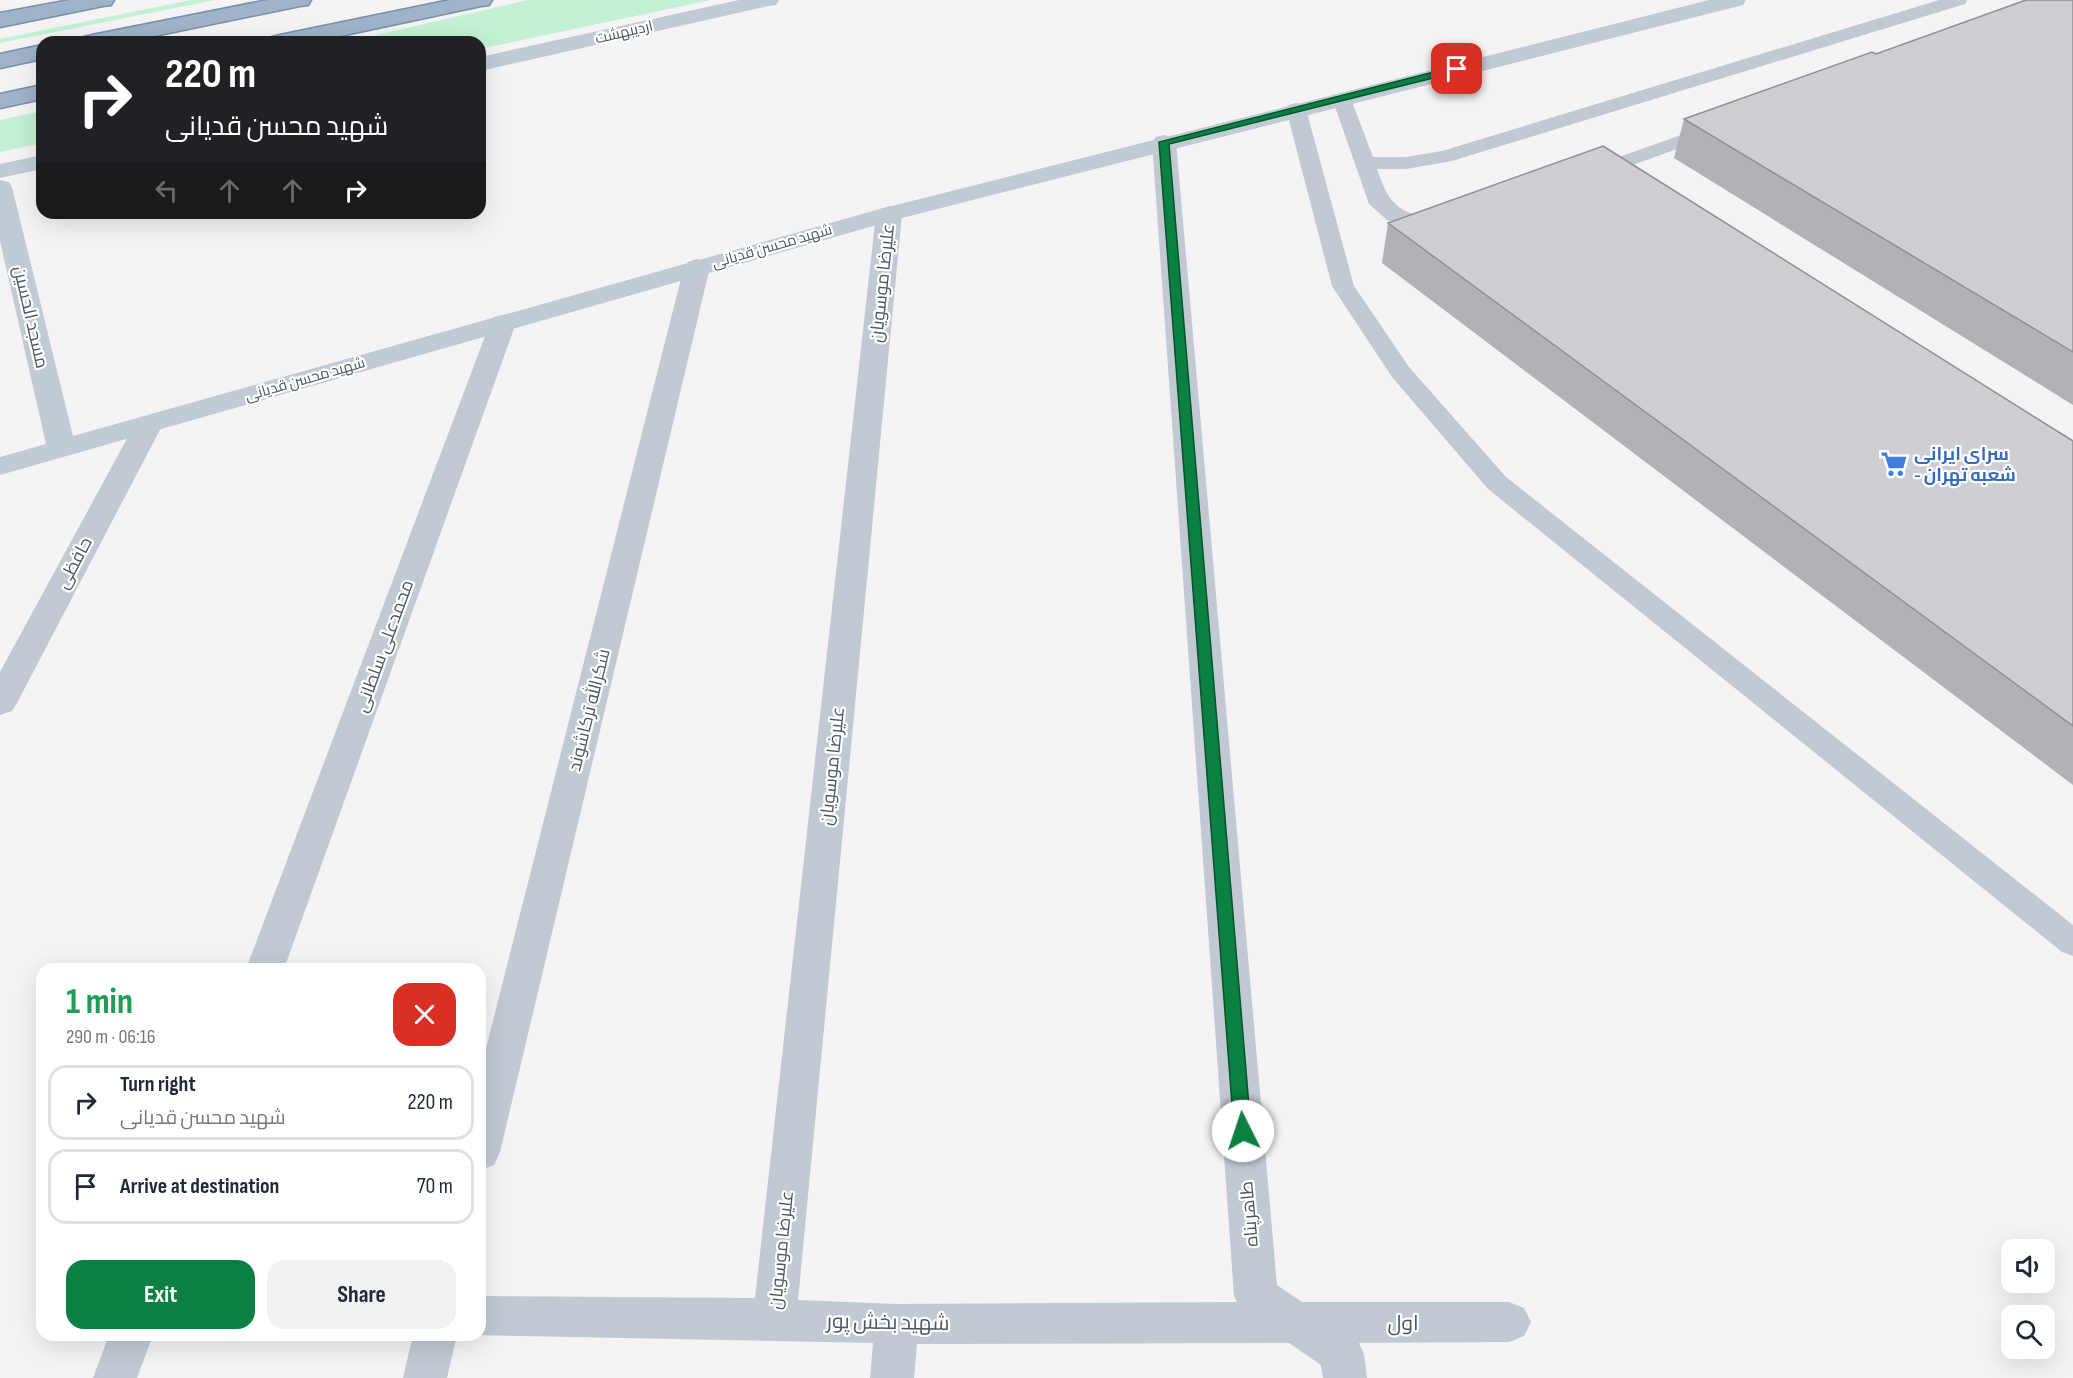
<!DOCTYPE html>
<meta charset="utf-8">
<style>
:root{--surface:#fff;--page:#f2f2f3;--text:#1f2937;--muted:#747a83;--line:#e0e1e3;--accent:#0b8043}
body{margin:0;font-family:"Sofia Sans Condensed",Cairo,sans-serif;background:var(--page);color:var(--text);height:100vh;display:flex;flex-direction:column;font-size:22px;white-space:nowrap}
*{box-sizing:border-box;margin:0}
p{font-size:20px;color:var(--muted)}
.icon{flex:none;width:33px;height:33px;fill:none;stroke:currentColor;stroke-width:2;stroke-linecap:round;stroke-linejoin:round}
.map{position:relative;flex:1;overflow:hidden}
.sheet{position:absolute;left:36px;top:963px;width:450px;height:378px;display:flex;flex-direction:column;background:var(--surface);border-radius:18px;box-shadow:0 6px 24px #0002}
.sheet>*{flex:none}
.top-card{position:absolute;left:36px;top:36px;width:450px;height:183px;border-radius:18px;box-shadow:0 6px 24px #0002;background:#202124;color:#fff;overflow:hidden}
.fabs{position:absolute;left:2001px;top:1239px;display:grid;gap:12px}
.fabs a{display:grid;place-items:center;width:54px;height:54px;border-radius:12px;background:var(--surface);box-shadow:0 6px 24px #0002;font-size:30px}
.pin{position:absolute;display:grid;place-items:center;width:51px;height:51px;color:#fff;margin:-26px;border-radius:12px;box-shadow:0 3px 9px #0006}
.me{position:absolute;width:66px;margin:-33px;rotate:356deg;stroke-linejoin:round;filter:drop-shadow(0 0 4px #0008)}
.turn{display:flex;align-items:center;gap:21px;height:126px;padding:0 30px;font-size:27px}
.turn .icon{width:78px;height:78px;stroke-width:2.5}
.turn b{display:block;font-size:42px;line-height:51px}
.lanes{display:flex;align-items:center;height:57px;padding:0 30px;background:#0003;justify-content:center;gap:30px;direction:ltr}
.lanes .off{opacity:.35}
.round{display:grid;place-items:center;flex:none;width:63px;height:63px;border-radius:18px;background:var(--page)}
.head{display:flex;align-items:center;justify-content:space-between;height:102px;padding:0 30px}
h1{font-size:36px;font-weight:700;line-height:45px;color:#1e9e55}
.button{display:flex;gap:12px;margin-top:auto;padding:12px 30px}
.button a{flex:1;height:69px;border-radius:18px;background:var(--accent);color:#fff;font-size:24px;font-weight:700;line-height:69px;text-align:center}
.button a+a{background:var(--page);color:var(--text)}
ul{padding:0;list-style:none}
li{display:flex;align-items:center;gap:18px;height:75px;margin:0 12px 9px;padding:0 18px;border:3px solid var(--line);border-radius:18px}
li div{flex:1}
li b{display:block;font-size:22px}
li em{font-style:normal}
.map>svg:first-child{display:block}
.green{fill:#c3f1d5}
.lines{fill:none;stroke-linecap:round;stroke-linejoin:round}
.trunk-casing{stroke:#7690ad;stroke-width:3}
.service{fill:#c1cad2;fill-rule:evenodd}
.minor{fill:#c1cad2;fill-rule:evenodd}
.secondary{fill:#c1cbd6;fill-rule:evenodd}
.trunk{fill:#9fb4c9;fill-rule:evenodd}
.wall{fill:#b0b2b7}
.shaded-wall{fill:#909195}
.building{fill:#cdcfd5;stroke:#909195;stroke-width:1.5}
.route{fill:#0b8043;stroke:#07532c;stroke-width:1.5}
.labels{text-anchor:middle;stroke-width:4.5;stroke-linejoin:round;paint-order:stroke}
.far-street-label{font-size:15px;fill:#4a5661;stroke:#fff}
.street-label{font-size:18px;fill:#4a5661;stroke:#fff}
.shop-label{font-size:18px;font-weight:bold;fill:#366cbe;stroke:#fff;text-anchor:start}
.near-street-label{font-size:21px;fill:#4a5661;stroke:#fff}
</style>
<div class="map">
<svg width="2073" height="1378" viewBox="0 0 2073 1378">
<rect width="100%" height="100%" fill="#f5f3f3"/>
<path class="green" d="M191,0H215L0,43V39Z
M528,0H711L480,49V42H346Z
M42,111V143L0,152V120Z"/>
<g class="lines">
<g class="trunk-casing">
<path id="trunk" d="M70,0H114L111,5L103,6L0,27V13Z
M268,0H311L308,5L300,6L125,42H81L84,37L92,35Z
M450,0H492L489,5L481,6L312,42H269L272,37L280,35Z
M42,45V59L0,68V54Z
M42,85V99L0,108V94Z"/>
</g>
<path class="service" d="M1939,0H1967L1965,4L1452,161L1406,169H1377C1386,195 1393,212 1424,216C1432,217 1439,215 1448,217L1451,222L1448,227L1424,230L1387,220L1369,204L1332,98L1335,94H1349L1373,157H1406L1442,151Z
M1296,103L1303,105L1306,109L1354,286L1409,367L1506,477L2073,925V956L2062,952L1488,489L1392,377L1332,286L1286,109L1289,105Z
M1715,123L1722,125L1725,129L1722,133L1599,177H1585L1581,173L1585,169Z"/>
<path class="minor" d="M1164,135L1172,137L1176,142L1277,1285L1302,1302H1509L1524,1308L1531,1322L1524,1336L1509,1342L1359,1343L1364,1354L1367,1378H1323L1321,1365L1289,1343L917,1344L914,1378H870L873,1343L477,1335H480V1296L755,1298L876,214L880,209L889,206L898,209L902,214L798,1300L896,1304L1237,1302L1234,1296L1152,142L1156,137Z
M697,259L706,262L710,267L500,1152L494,1165L480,1170V1072L684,267L688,262Z
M503,315L512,317L516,323L284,969H246L490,323L494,317Z
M149,415L159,418L163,424L17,703L12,711L0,715V672L135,424L139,418Z
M109,1335H153L137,1378H93Z
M413,1335H457L447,1378H403Z"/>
<path class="secondary" d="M739,0H779L776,5L768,6L480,71V57Z
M1709,0H1746L1743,5L898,219L0,475V457L46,444L0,241V180L9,182L12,187L73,436L880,209Z
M42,155V169L0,178V164Z"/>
<use href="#trunk" class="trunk"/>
</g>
<path class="wall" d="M2073,0V405L1674,158L1684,119Z
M1388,223L2073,441V785L1382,263Z"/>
<path class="shaded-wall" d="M122,213H141L124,218Z"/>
<path class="building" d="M2026,0H2073V352L1684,119L1872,52L1876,54Z
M1603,146L2073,441V726L1388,223Z"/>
<path class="route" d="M1457,66L1462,69L1461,71L1169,144L1251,1131L1249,1136L1243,1138L1237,1136L1234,1131L1159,142Z"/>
<defs>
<g id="supermarket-bare" transform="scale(2.07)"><path d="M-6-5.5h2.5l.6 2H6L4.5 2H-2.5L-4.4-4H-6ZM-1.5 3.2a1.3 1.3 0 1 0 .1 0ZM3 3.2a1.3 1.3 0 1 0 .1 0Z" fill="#3f7fe0" stroke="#fff" stroke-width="2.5" paint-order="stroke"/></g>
</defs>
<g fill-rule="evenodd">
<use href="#supermarket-bare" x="1894" y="464"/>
</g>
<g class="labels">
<g class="far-street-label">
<text transform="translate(624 32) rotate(-13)" y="5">اردیبهشت</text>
<text transform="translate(772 246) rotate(-16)" y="5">شهید محسن قدیانی</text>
<text transform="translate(305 379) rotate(-16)" y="5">شهید محسن قدیانی</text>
</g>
<g class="street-label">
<text transform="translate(882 283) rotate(-84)" y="6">علیرضا موسویان</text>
<text transform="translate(31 317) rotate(77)" y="6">مسجد الحسین</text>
<text transform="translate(74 563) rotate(-62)" y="6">حافظی</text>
<text transform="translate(384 646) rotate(-70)" y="6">محمدعلی سلطانی</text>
<text transform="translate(589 710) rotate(-76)" y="6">شکرالله ترکاشوند</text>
<text transform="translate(832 766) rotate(-84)" y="6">علیرضا موسویان</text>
<text transform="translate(1249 1214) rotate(-95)" y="6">طاهرپناه</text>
<text transform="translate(781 1250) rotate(-84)" y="6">علیرضا موسویان</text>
</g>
<g class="shop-label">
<text x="1914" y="460">سرای ایرانی<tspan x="1914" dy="21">- شعبه تهران</tspan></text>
</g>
<g class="near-street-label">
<text transform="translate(888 1322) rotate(1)" y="7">شهید بخش پور</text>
<text x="1403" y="1330">اول</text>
</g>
</g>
</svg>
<div class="fabs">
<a><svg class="icon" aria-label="sound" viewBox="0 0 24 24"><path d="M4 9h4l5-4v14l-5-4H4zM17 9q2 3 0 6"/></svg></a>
<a><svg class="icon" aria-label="search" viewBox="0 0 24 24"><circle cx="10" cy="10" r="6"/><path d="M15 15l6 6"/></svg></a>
</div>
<div class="pin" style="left:1457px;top:69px;background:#d93025"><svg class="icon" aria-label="arrive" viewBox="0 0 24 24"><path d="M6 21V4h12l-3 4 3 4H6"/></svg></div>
<svg class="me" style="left:1243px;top:1131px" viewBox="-20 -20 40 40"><circle r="19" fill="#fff"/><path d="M0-13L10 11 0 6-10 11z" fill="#0b8043"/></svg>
<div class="top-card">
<div class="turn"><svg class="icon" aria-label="right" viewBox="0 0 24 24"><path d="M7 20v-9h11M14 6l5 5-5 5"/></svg><div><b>220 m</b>شهید محسن قدیانی</div></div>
<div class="lanes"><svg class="icon off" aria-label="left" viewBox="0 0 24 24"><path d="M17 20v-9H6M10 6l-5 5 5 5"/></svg><svg class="icon off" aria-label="ahead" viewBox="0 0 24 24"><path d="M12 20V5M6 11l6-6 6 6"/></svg><svg class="icon off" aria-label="ahead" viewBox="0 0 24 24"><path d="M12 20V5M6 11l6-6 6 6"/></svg><svg class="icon" aria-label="right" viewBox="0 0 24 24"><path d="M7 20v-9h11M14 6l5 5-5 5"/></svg></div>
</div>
<section class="sheet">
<div class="head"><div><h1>1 min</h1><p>290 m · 06:16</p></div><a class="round" style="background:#d93025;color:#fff"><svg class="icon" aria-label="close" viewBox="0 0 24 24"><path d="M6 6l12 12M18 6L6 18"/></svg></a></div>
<ul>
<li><svg class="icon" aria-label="right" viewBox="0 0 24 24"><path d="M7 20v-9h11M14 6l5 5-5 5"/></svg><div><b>Turn right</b><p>شهید محسن قدیانی</p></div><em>220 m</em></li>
<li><svg class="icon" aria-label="arrive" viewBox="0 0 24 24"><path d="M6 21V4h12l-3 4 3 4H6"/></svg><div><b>Arrive at destination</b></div><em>70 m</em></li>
</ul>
<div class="button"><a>Exit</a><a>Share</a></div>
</section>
</div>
